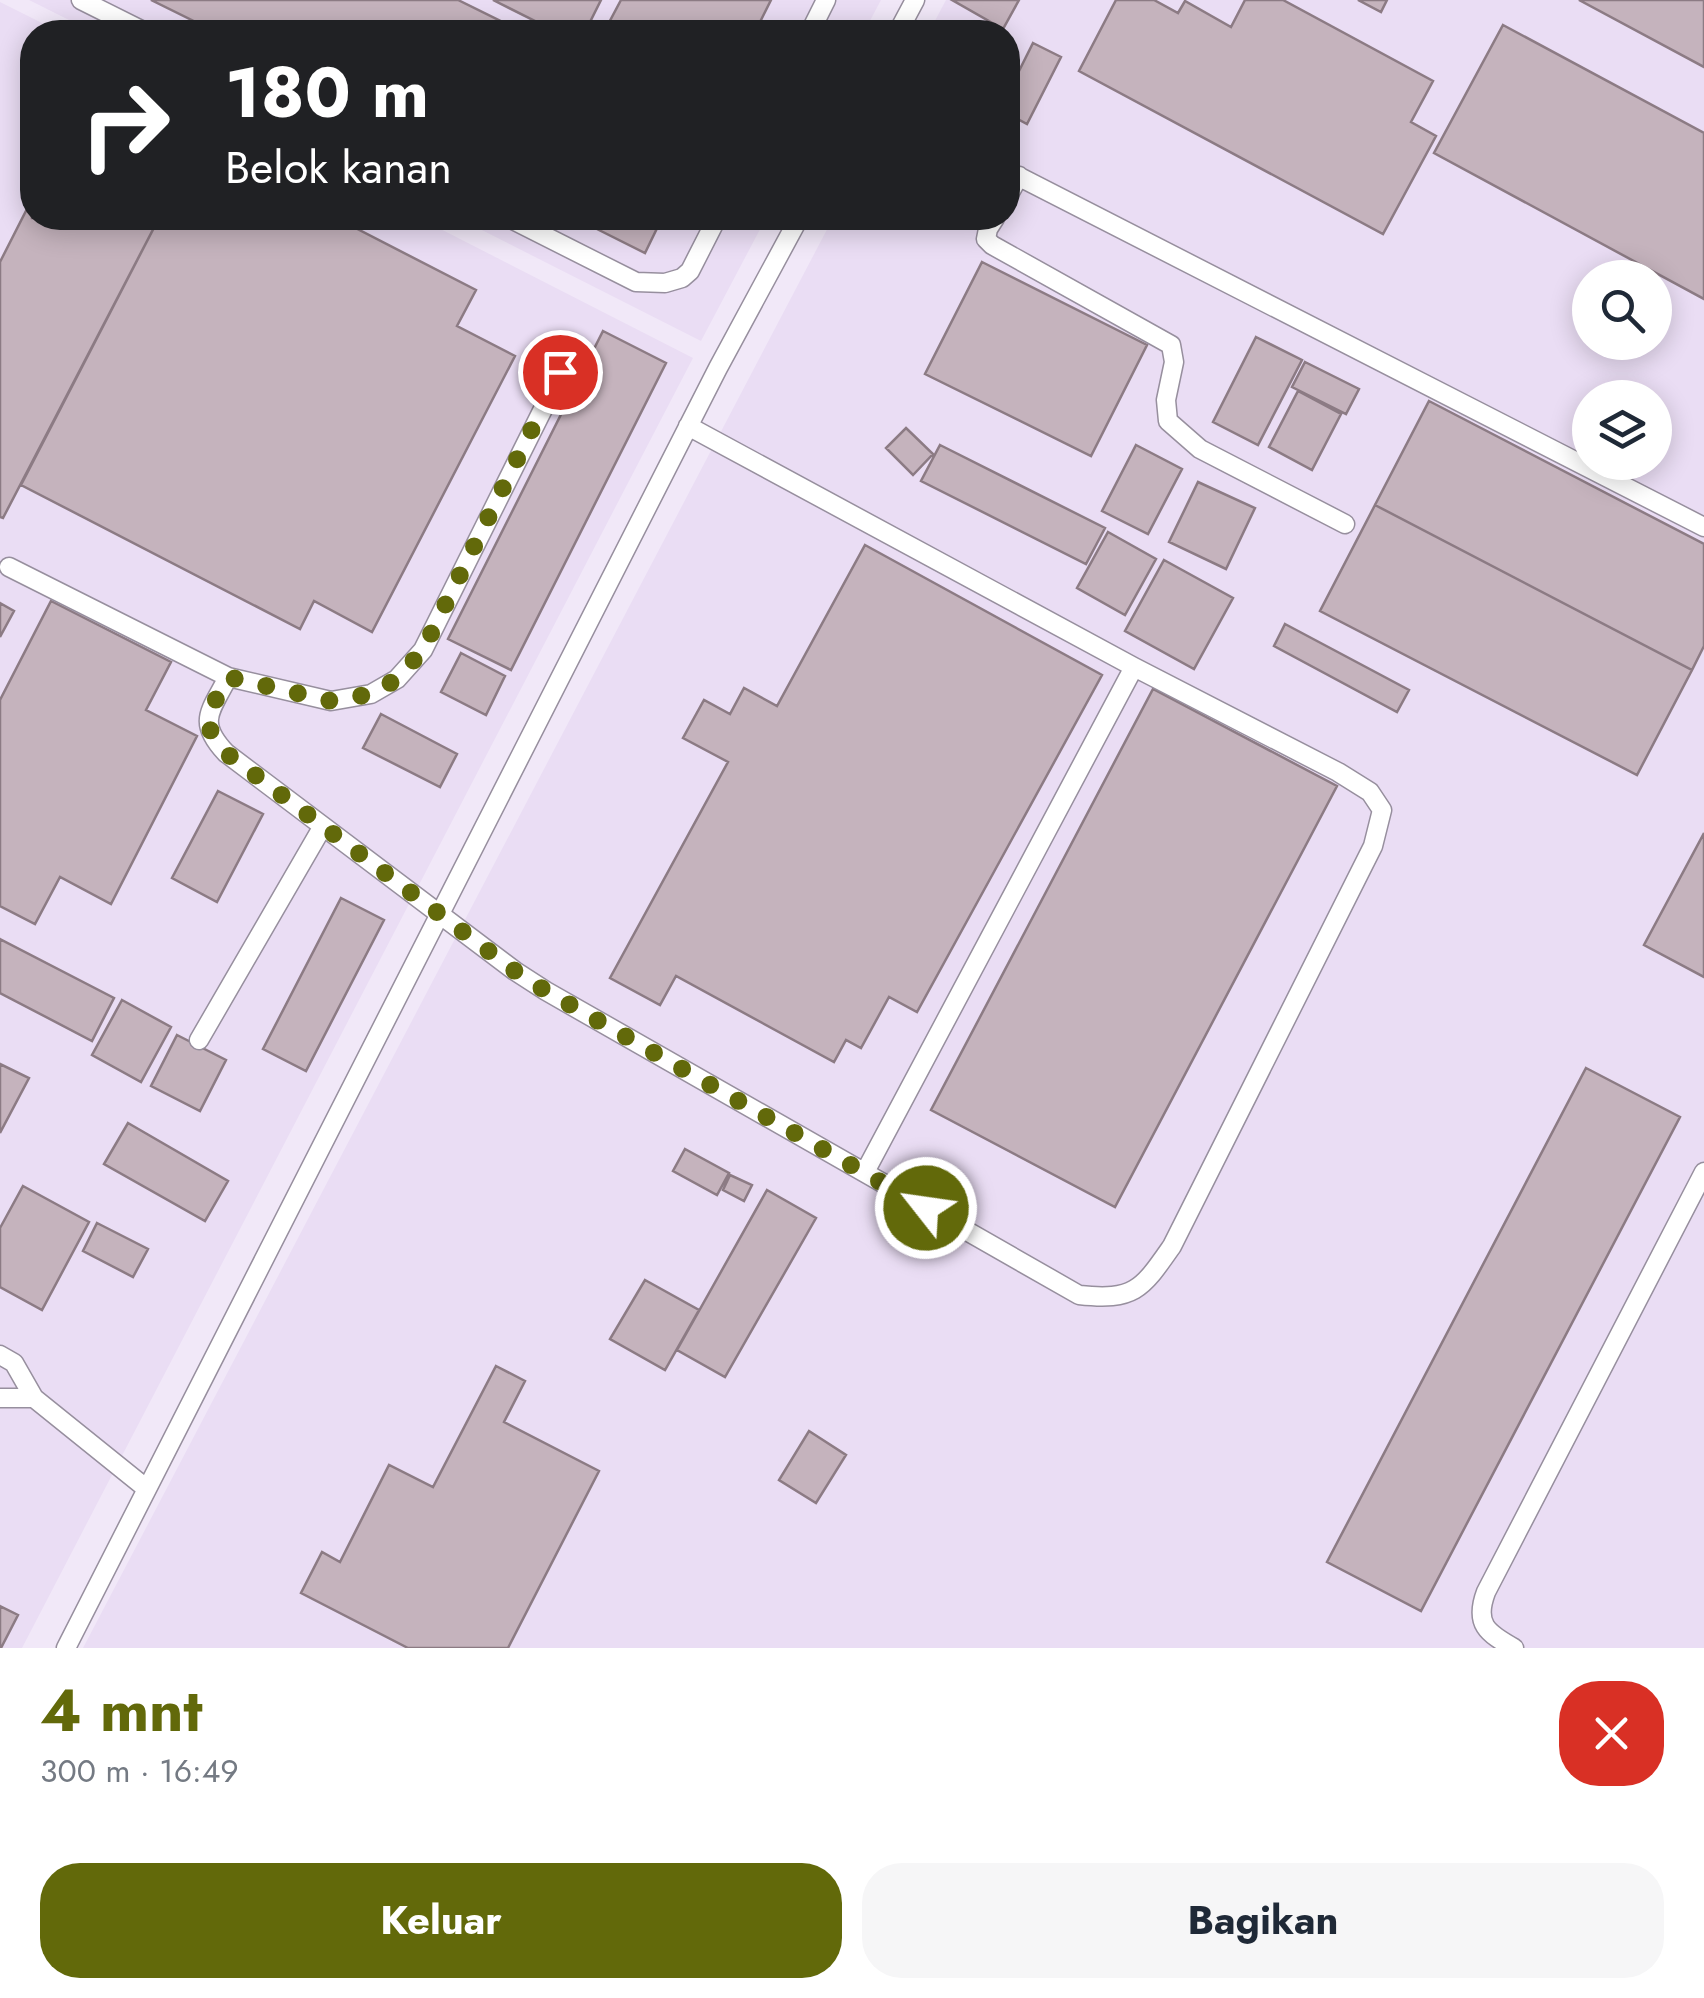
<!DOCTYPE html>
<html lang="id">
<meta charset="utf-8">
<style>
:root{--surface:#fff;--page:#f6f6f7;--text:#1f2937;--muted:#747a83;--accent:#62690a}
body{margin:0;font-family:Jost,sans-serif;background:var(--page);color:var(--text);height:100vh;display:flex;flex-direction:column;font-size:38px;white-space:nowrap}
*{box-sizing:border-box;margin:0}
p{font-size:32px;color:var(--muted)}
.icon{flex:none;width:55px;height:55px;fill:none;stroke:currentColor;stroke-width:2;stroke-linecap:round;stroke-linejoin:round}
.map{position:relative;height:1648px;overflow:hidden}
.panel{display:flex;flex-direction:column;background:var(--surface);flex:1}
.panel>*{flex:none}
.top-card{position:absolute;left:20px;top:20px;width:1000px;height:210px;border-radius:40px;box-shadow:0 5px 25px #0003;background:#202124;color:#fff;overflow:hidden}
.buttons{position:absolute;left:1572px;top:260px;display:grid;gap:20px}
.buttons a{display:grid;place-items:center;width:100px;height:100px;border-radius:50%;background:var(--surface);box-shadow:0 5px 25px #0003;font-size:50px}
.pin{position:absolute;display:grid;place-items:center;width:85px;height:85px;color:#fff;margin:-42px;border:5px solid #fff;border-radius:50%;box-shadow:0 2px 10px #0007}
.me{position:absolute;width:110px;margin:-55px;rotate:300deg;stroke-linejoin:round;filter:drop-shadow(0 0 8px #0008)}
.turn{display:flex;align-items:center;gap:35px;height:210px;padding:0 40px;font-size:45px}
.turn .icon{width:130px;height:130px;stroke-width:2.5}
.turn b{display:block;font-size:70px;line-height:85px}
.round{display:grid;place-items:center;flex:none;width:105px;height:105px;border-radius:40px;background:var(--page)}
.summary{display:flex;align-items:center;justify-content:space-between;height:170px;padding:0 40px}
h1{font-size:60px;font-weight:700;line-height:75px;color:var(--accent)}
.action{display:flex;gap:20px;margin-top:auto;padding:20px 40px}
.action a{flex:1;height:115px;border-radius:40px;background:var(--accent);color:#fff;font-size:40px;font-weight:700;line-height:115px;text-align:center}
.action a+a{background:var(--page);color:var(--text)}
.map>svg:first-child{display:block}
.built{fill:#eaddf4;fill-rule:evenodd}
.building{fill:#c5b3bd;stroke:#8c7b84;stroke-width:2.5}
.lines{fill:none;stroke-linecap:round;stroke-linejoin:round}
.lane-casing{stroke:#978f9e;stroke-width:21}
.lane{stroke:#fff;stroke-width:18}
.route{stroke:#62690a;stroke-width:18;stroke-dasharray:0 32.4}
</style>
<div class="map">
<svg width="1704" height="1648" viewBox="0 0 1704 1648">
<rect width="100%" height="100%" fill="#f1e8f8"/>
<path class="built" d="M29,0H881L864,32H93Z
M946,0H1704V1648H83L833,218H1008V32H929ZM1590,278H1655V342H1590ZM1590,398H1655V462H1590Z
M0,2L60,32H32V218H419L693,358L22,1648H0Z
M458,218H766L701,341Z"/>
<path class="building" d="M151,0H458L523,32H216Z
M493,0H601L585,32H557Z
M621,0H771L755,32H604Z
M952,0H1019L1003,29Z
M1116,0H1154L1178,13L1185,1L1231,27L1245,0H1283L1433,81L1411,122L1436,136L1383,234L1079,71Z
M1358,0H1387L1381,12Z
M1579,0H1704V67Z
M1503,25L1704,133V299L1434,153Z
M1033,43L1061,57L1027,124L1008,114V93Z
M32,199V218H159L3,518L0,517V262Z
M159,218H336L476,290L457,326L515,356L372,632L314,601L300,629L21,485Z
M575,218H662L645,253Z
M982,262L1147,345L1091,456L925,374Z
M603,331L666,363L511,670L448,639Z
M1256,337L1302,360L1258,445L1213,422Z
M1305,362L1359,389L1346,414L1292,387Z
M1298,391L1341,414L1312,470L1269,447Z
M1429,401L1704,544V646L1692,670L1375,505Z
M906,428L933,454L913,475L886,448Z
M940,445L1105,528L1086,564L921,481Z
M1136,445L1182,469L1148,534L1102,511Z
M1198,482L1255,508L1226,569L1169,542Z
M1375,505L1692,670L1637,775L1320,611Z
M1108,532L1156,559L1125,615L1077,588Z
M865,545L1102,675L917,1012L889,997L861,1048L846,1040L834,1062L676,976L660,1005L610,978L728,762L683,738L704,700L730,714L744,688L777,706Z
M1164,560L1233,598L1194,669L1125,631Z
M51,601L171,662L146,710L197,736L111,904L60,877L35,924L0,906V700Z
M0,603L14,611L0,637Z
M1285,624L1409,690L1397,712L1274,646Z
M461,653L505,676L486,715L441,692Z
M1153,689L1337,786L1115,1207L931,1110Z
M381,714L457,754L440,787L363,748Z
M218,791L263,814L217,902L172,878Z
M1704,833V977L1644,945Z
M341,898L384,920L306,1071L263,1049Z
M0,939L114,998L92,1041L0,993Z
M122,1000L171,1027L141,1082L92,1055Z
M177,1035L226,1060L200,1111L151,1086Z
M0,1064L29,1078L0,1133Z
M1586,1068L1680,1117L1421,1611L1327,1562Z
M128,1123L228,1181L205,1221L104,1164Z
M685,1149L729,1173L717,1195L673,1171Z
M730,1175L752,1185L744,1201L723,1190Z
M23,1186L89,1222L42,1310L0,1287V1228Z
M767,1190L816,1218L725,1377L677,1350Z
M97,1223L148,1249L133,1277L83,1251Z
M645,1280L699,1310L665,1370L610,1339Z
M496,1366L525,1381L504,1422L599,1471L508,1648H408L301,1593L322,1552L340,1562L389,1465L433,1487Z
M809,1431L846,1455L816,1503L779,1480Z
M0,1606L18,1615L1,1648H0Z"/>
<g class="lines">
<g class="lane-casing">
<path id="lane" d="M81,0L145,32
M810,32L826,0
M898,32L915,0
M1008,171L1704,527
M1008,196L1019,176
M509,218L636,282L665,283L682,278L690,271L717,218
M995,218L988,229L986,239L992,245L1171,345L1174,362L1166,400L1168,421L1200,449L1345,524
M9,567L228,677C211,711 196,721 226,753L515,971L546,991L1079,1295C1135,1301 1142,1289 1172,1246L1373,846L1382,810L1370,792L1338,772L1134,667L688,426
M228,677L331,701L371,694L397,679L423,650L561,373
M199,1040L323,826
M865,1172L1134,667
M0,1355L14,1363L34,1398L147,1489
M0,1398H34
M66,1648L718,368L799,218
M1514,1648C1487,1633 1474,1624 1486,1592L1704,1172"/>
</g>
<use href="#lane" class="lane"/>
</g>
<g class="lines">
<path class="route" d="M560,372L423,650L397,679L371,694L331,701L228,677C211,711 196,721 226,753L515,971L546,991L926,1208"/>
</g>
</svg>
<div class="buttons">
<a><svg class="icon" aria-label="search" viewBox="0 0 24 24"><circle cx="10" cy="10" r="6"/><path d="M15 15l6 6"/></svg></a>
<a><svg class="icon" aria-label="layers" viewBox="0 0 24 24"><path d="M12 4l9 5-9 5-9-5zM3 14l9 5 9-5"/></svg></a>
</div>
<div class="pin" style="left:560px;top:372px;background:#d93025"><svg class="icon" aria-label="arrive" viewBox="0 0 24 24"><path d="M6 21V4h12l-3 4 3 4H6"/></svg></div>
<svg class="me" style="left:926px;top:1208px" viewBox="-20 -20 40 40"><circle r="17" fill="#62690a" stroke="#fff" stroke-width="3"/><path d="M0-11L8 9 0 5-8 9z" fill="#fff"/></svg>
<div class="top-card">
<div class="turn"><svg class="icon" aria-label="right" viewBox="0 0 24 24"><path d="M7 20v-9h11M14 6l5 5-5 5"/></svg><div><b>180 m</b>Belok kanan</div></div>
</div>
</div>
<section class="panel">
<div class="summary"><div><h1>4 mnt</h1><p>300 m · 16:49</p></div><a class="round" style="background:#d93025;color:#fff"><svg class="icon" aria-label="close" viewBox="0 0 24 24"><path d="M6 6l12 12M18 6L6 18"/></svg></a></div>
<div class="action"><a>Keluar</a><a>Bagikan</a></div>
</section>
